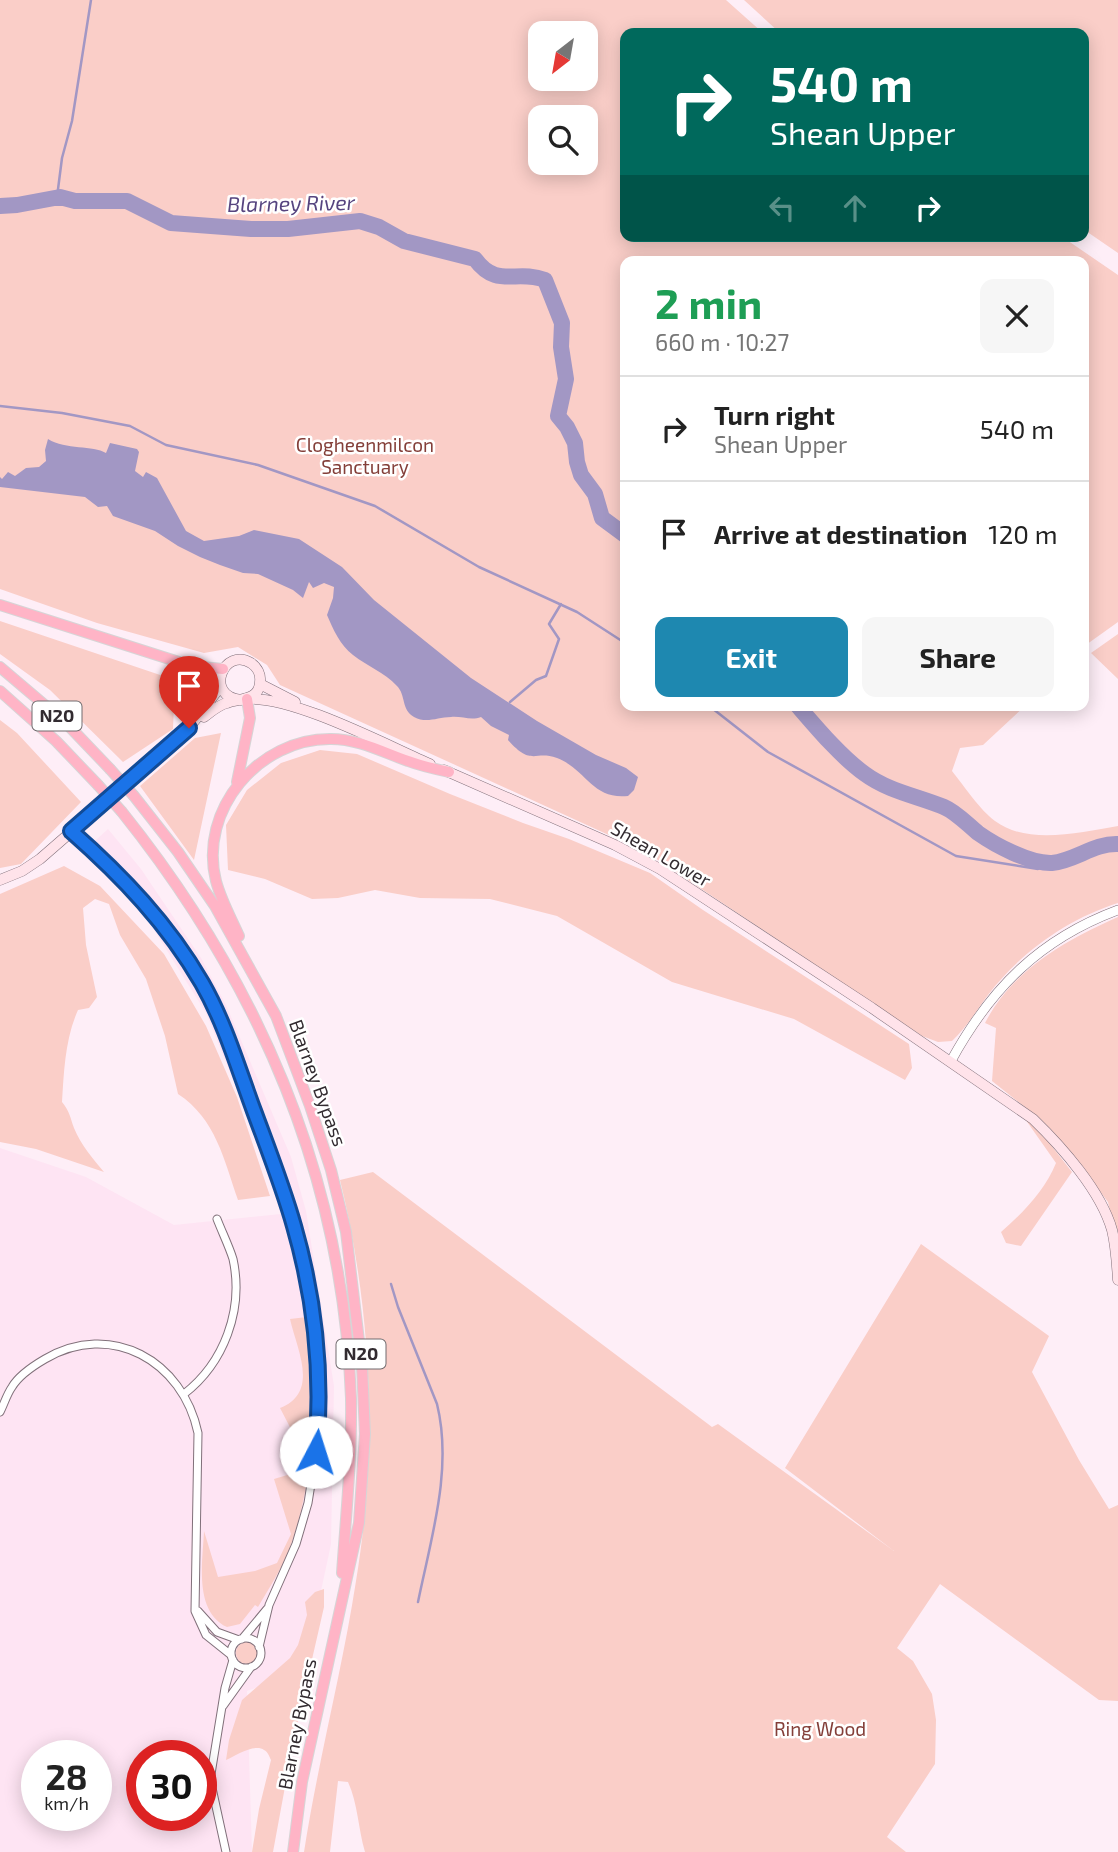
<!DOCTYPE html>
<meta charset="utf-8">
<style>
:root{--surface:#fff;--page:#f6f6f6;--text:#222;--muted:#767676;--line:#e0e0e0;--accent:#1e88b0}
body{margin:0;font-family:"Exo 2",sans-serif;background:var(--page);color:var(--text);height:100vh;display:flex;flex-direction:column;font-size:26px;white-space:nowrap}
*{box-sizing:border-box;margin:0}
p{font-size:23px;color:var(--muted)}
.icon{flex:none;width:38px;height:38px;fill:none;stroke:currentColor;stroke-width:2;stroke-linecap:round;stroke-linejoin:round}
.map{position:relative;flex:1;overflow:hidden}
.panel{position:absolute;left:620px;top:256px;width:469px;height:455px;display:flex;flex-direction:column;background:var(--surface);border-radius:14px;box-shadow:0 4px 18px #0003}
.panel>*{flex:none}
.banner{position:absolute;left:620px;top:28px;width:469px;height:214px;border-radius:14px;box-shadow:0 4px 18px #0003;background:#00695c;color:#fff;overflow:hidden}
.needle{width:46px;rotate:211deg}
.tools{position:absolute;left:528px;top:21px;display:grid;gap:14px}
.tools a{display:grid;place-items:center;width:70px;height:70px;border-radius:14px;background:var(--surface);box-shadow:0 4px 18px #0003;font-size:35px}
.speed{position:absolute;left:21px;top:1740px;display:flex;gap:14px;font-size:35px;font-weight:700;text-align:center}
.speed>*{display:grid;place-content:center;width:91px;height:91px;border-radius:50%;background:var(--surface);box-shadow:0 4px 18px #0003;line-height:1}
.speed small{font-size:18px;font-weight:400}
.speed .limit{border:10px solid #d22;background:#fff;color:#111}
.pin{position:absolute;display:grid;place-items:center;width:60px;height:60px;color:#fff;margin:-72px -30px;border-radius:50% 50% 50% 0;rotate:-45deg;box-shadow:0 0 7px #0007}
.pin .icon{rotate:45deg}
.me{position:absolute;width:77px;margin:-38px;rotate:5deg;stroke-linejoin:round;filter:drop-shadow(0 0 5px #0008)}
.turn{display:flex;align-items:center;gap:24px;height:147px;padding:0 35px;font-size:32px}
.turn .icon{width:91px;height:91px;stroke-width:2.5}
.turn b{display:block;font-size:49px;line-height:60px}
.lanes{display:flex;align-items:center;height:66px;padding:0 35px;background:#0003;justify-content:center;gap:35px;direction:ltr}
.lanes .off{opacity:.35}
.round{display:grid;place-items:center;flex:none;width:74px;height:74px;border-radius:14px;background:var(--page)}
.summary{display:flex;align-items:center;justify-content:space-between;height:119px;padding:0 35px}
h1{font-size:42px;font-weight:700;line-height:52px;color:#1e9e55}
.action{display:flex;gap:14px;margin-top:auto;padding:14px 35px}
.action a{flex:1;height:80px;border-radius:14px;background:var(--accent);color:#fff;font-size:28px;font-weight:700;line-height:80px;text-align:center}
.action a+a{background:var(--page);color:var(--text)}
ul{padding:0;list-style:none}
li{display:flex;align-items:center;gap:21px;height:105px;padding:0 35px;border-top:2px solid var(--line)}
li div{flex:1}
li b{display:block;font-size:26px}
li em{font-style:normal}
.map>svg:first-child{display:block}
.built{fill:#fee4f3;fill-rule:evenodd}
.green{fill:#facec8;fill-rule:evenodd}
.water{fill:#a297c4}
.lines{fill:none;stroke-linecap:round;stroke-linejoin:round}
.stream{stroke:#a297c4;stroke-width:2.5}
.river{stroke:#a297c4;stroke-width:16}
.minor-casing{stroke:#81707a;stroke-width:9}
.tertiary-casing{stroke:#81707a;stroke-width:10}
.secondary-casing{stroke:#81707a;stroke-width:11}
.trunk-casing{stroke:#d6d5d6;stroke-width:12}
.minor{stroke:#fff;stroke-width:7}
.tertiary{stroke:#fff;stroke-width:9}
.secondary{stroke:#ffe3ea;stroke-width:10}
.trunk{stroke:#ffb4c6;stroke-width:10}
.trunk-bridge-casing{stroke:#d6d5d6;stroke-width:12;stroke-linecap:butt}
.trunk-bridge{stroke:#ffb4c6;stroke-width:10}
.route-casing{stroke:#114b97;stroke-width:18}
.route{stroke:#1a73e8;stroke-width:12}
.labels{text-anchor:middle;stroke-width:5;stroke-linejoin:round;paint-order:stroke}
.shield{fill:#fff;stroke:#706b6e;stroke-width:2}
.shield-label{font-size:18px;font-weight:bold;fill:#322b30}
.park-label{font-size:19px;fill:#843f39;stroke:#fff}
.street-label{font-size:19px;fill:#322b30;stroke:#fff}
.water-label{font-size:21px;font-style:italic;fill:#56447f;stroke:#fff}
</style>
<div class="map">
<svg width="1118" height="1852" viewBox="0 0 1118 1852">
<rect width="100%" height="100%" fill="#feeef7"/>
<path class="built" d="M108,829L141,869L201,958L226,1005L291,1157L306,1211L334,1386L331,1544L316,1614L290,1675L247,1691L252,1852H0V1148L86,1177L174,1225L281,1214L246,1111L206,1013L151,925L118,886L83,852ZM37,1755H96V1815H37ZM142,1755H201V1815H142Z"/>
<path class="green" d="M0,0H726L763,33H625V236H1061L1118,275V622L1083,647V261H625V705H1026L983,745L960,748L952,771C964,786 980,810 995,821C1029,846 1080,832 1118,826V903C1067,919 1020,953 988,995C976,1011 967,1027 952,1041L938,1042L922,1036L646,852L280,685L267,665L238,647L204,653L97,623L0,589ZM541,33H586V79H541ZM541,117H586V163H541Z
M744,0H1118V253L1083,229V33H780Z
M0,621L175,680L173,729L123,762L50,690L0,654Z
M1118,634V679L1091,653Z
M0,720L17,733L81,802L21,864L0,868Z
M221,733L194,860L140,786L195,738Z
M320,750L357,754L450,794L523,823L569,839L650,873L703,910L909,1044L912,1068L905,1080L794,1019L672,982L557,916L490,899L420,898L375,890L338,898L312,899L265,879L228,870L226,825L247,790L281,763Z
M64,866L100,886L164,954L206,1026L237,1097L270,1196L238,1200C224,1160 216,1119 178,1094L165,1036L146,979L120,935L109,904L95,899L83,908L86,945L97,997L89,1008L78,1010C65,1039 64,1071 62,1102C70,1112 70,1117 74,1128C81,1145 93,1159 104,1172L36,1149L0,1142V894Z
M1118,917V1244L1108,1202L1062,1142L1041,1120L992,1081L996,1028L985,1023C1012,970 1066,940 1118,917Z
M1023,1116L1036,1126L1072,1172L1021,1246L1006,1243L1001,1232C1023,1213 1045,1190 1056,1163Z
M373,1172L712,1427L718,1424L894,1551L785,1468L921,1244L1049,1336L1032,1372L1079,1460L1109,1509L1118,1505V1701L1099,1700L940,1584L897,1648L913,1661L932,1694L936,1720L935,1764L887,1837L906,1852H365C358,1828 358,1804 348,1782L338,1781L330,1852H304C318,1761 342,1672 356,1581C378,1448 372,1311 340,1180Z
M307,1317C318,1393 316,1477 289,1550C281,1570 269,1588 258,1607L255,1605L240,1624L227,1627C193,1611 203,1560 204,1531L218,1577L255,1571L277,1563L291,1534L274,1479L294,1473L304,1454L280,1408C320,1392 297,1350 290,1319Z
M324,1589V1607L294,1738L273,1852H252L259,1809L271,1760C269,1756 268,1752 264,1750C255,1743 235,1756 226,1760L229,1740L242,1700L290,1658L298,1645L307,1615L305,1602L315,1592Z
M236 1653a11 11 0 1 1 22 0a11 11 0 1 1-22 0Z"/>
<path class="water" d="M48,439C66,450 93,445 106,453L110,443L137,449L139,452L135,471L143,477L146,472L157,478L186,531L204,541L239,536L254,530L299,539L342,567L374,600L471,678L537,721L596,755L626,768L638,777L634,790L628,796C592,800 586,769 557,758C534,750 532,767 508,740L509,735L491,726L481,717C471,721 462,716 451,717C437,717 427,724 414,717C401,710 406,695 397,686C384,672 367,666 353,655C340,645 333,629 327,615L333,598L334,587L324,583L313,588L309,582L303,598L293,590L258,574L243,573L220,565L200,557L178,546L155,531L113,516L107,506L98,507L85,497L0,487V477L2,479L8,472L15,476L26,468L39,467L46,461L45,450Z"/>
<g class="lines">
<path class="stream" d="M57,197L62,158L72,121L91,0
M0,406L62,413L130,426L166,445L258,465L375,506L479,567L577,612L625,643
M510,702L536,680L546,676L559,639L549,624L561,604
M708,705L768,752L956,856L1038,869L1050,863
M391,1284L398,1307L437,1404C453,1469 431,1538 418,1602"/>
<path class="river" d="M0,206L17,205L60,197L75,201H127L171,223L251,229H288L360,221L379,227L404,241L475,259C497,289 516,269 545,280L562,323L561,347L566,379L558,416L567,427L575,443L577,462L581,475L595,494L602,518L625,535
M797,705C816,727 841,757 865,774C888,791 917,796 944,807C956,812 967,824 978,833C995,845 1030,864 1052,863C1075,861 1094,843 1118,844"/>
<g class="minor-casing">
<path id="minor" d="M71,831L132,888L168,932L202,984L229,1040L294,1226L312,1311L319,1388L316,1452L308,1503L296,1544L269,1605L259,1647
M184,1394C224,1363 244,1310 233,1259C229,1246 222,1232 217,1219
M0,1412C4,1404 7,1394 12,1387C19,1375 33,1366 45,1359C111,1320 183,1361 198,1433L195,1611L206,1635L231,1655
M198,1611L217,1632L239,1640
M231 1653a15 15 0 1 1 30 0a15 15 0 1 1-30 0Z
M242,1639L267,1609
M223,1706L251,1667
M226,1852L212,1788L211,1774L225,1688L233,1660"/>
</g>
<g class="tertiary-casing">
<path id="tertiary" d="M951,1061C991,988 1040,939 1118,910"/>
</g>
<g class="secondary-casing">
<path id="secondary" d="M260,684L295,702
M248,699C293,696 386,745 430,764
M204,717C211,712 218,705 227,703C240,698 259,701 260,682C261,674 257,667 251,663C224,646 203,696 241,700
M444,770L615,845L660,869L872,1008L1033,1119C1062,1147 1101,1191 1112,1230C1116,1246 1117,1264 1118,1280
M0,880L22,871L40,859L132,779L189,728L221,686"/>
</g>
<g class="trunk-casing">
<path id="trunk" d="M0,605L182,663L202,667L223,669
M0,667L67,724L110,769
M0,691L56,741L98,785
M237,782L250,718L247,699
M134,796L178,852L215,906L276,1016L310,1106L331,1170L346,1232L362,1366L365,1434L359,1523L302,1782L293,1852
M122,812C259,983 343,1176 351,1398C352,1456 346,1515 342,1573
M239,936C231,918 221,900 216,881C198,810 259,738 331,739C359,739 382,752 408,761C421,766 435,769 449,772"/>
</g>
<use href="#minor" class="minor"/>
<use href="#tertiary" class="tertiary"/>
<use href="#secondary" class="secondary"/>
<use href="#trunk" class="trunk"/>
<g class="trunk-bridge-casing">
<path id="trunk-bridge" d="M110,769L134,796
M98,785L122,812"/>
</g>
<use href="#trunk-bridge" class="trunk-bridge"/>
</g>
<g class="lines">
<g class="route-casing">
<path id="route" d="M189,728L71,831C122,876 168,924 202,983C225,1023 238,1068 254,1111C268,1149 283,1187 294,1226C315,1299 323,1376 316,1452"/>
</g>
<use href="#route" class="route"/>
</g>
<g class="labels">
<g class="shield">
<rect x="32.5" y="701.5" width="49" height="29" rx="5"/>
<rect x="336.5" y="1339.5" width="49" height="29" rx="5"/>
</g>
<g class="shield-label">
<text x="57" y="722">N20</text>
<text x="361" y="1360">N20</text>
</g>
<g class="park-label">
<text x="365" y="452">Clogheenmilcon<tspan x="365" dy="22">Sanctuary</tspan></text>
<text x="820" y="1736">Ring Wood</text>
</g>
<g class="street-label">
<text transform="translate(661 854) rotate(30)" y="7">Shean Lower</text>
<text transform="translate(318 1083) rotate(70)" y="7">Blarney Bypass</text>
<text transform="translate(297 1724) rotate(-79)" y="7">Blarney Bypass</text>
</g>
<g class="water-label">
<text transform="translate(291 204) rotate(-1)" y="7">Blarney River</text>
</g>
</g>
</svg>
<div class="tools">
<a><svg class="needle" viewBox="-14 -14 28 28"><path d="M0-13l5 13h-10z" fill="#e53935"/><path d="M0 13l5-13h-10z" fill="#767676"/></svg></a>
<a><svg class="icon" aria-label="search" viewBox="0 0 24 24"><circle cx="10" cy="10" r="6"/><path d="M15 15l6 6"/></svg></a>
</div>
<div class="speed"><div>28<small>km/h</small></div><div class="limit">30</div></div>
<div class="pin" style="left:189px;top:728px;background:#d93025"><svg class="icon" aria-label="arrive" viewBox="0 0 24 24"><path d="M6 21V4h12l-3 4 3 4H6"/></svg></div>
<svg class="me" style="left:316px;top:1452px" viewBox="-20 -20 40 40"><circle r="19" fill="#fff"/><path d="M0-13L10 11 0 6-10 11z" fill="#1a73e8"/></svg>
<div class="banner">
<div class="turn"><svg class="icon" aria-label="right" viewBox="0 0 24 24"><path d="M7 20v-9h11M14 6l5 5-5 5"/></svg><div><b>540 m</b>Shean Upper</div></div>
<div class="lanes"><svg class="icon off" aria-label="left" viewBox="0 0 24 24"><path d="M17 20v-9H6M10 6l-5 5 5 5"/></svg><svg class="icon off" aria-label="ahead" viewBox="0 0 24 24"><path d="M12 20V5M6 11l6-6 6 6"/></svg><svg class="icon" aria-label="right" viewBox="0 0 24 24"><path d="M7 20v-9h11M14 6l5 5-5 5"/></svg></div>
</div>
<section class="panel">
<div class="summary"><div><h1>2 min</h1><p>660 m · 10:27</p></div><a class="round"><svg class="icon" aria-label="close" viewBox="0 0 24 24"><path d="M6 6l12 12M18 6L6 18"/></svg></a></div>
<ul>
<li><svg class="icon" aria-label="right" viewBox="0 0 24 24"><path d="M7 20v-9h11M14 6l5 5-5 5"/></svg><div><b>Turn right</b><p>Shean Upper</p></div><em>540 m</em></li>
<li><svg class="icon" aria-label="arrive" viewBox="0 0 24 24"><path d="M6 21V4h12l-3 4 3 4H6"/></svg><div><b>Arrive at destination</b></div><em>120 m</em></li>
</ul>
<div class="action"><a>Exit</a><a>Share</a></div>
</section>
</div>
